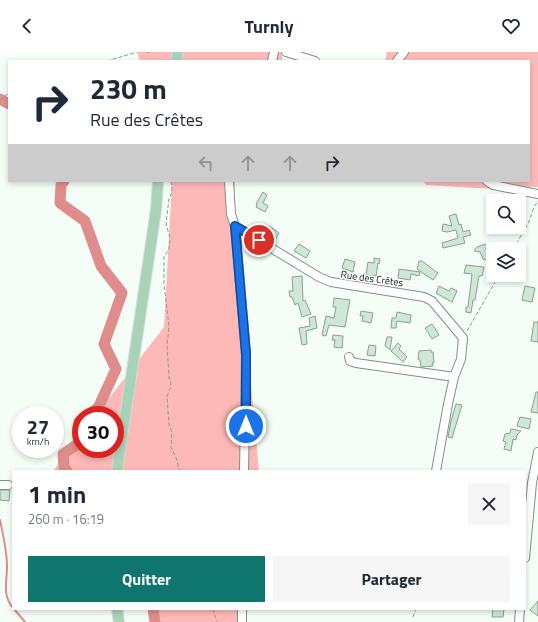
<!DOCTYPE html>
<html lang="fr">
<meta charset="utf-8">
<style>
:root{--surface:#fff;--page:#f6f6f7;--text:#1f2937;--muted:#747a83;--accent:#0f766e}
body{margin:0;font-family:"Titillium Web",sans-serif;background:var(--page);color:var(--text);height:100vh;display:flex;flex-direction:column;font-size:15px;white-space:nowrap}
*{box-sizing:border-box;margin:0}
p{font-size:13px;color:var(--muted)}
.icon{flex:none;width:22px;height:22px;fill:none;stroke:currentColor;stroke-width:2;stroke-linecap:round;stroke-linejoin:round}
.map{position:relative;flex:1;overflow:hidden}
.details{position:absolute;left:12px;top:418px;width:514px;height:140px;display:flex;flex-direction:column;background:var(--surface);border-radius:0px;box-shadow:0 2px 6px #0003}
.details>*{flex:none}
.top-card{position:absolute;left:8px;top:8px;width:522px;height:122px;border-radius:0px;box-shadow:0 2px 6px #0003;background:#fff;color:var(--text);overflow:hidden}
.tools{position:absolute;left:486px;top:142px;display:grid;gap:8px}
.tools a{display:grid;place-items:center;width:40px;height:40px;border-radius:0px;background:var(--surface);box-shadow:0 2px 6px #0003;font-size:20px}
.speed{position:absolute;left:12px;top:354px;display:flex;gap:8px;font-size:20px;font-weight:700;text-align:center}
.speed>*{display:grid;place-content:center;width:52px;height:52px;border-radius:50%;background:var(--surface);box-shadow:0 2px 6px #0003;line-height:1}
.speed small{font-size:10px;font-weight:400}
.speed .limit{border:6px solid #d22;background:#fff;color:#111}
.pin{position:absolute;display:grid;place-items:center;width:34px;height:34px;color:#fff;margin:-17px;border:2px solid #fff;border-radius:50%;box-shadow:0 1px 4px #0007}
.me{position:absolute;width:44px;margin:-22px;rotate:0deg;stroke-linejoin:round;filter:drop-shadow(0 0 3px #0008)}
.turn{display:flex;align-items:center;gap:14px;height:84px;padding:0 16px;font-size:18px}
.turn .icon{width:52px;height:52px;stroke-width:2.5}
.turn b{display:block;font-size:28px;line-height:34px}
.lanes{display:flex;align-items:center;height:38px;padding:0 16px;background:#0003;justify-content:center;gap:20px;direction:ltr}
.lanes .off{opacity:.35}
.round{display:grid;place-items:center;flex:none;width:42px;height:42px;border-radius:0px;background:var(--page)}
.overview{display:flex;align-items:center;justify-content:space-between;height:68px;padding:0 16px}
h1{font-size:24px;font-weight:700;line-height:30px}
.action{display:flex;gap:8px;margin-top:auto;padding:8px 16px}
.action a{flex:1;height:46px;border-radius:0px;background:var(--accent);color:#fff;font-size:16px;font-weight:700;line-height:46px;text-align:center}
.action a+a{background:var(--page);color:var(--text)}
header{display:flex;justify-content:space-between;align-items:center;height:52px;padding:0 16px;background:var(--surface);font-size:18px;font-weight:700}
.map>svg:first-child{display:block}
.forest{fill:#fdb9b7}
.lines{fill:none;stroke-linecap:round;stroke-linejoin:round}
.stream{stroke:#de8d8c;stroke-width:2}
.river{stroke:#de8d8c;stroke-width:11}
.building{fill:#cfe7d6;stroke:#899f8f}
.minor-casing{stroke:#7d9383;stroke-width:10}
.major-casing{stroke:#d9dad9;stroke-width:12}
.path{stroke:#909992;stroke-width:1;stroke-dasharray:4 2;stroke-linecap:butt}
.minor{stroke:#fff;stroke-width:8}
.major{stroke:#a9d3b6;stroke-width:10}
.route-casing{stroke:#114b97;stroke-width:10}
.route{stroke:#1a73e8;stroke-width:7}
.labels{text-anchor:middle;stroke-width:3;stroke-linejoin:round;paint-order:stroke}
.street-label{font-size:10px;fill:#121a14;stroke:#fff}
</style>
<header><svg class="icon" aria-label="back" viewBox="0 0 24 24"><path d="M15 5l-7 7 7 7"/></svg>Turnly<svg class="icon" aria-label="heart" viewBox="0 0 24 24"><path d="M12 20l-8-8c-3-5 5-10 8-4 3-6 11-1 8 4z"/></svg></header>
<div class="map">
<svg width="538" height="570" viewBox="0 0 538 570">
<rect width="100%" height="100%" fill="#f4fef7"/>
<path class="forest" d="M137,0H281L283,9H140Z
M387,0H538V135L493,137L426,133L423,129H529V9H385Z
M172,129H235L233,157L237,181L259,419H53L81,383V397H115V363H96L164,275Z
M153,557H246L245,570H154Z"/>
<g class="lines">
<path class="stream" d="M0,468C3,483 7,499 7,514C7,530 2,543 13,556
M14,557L25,570"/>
<path class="river" d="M0,47L9,52
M64,129L61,133L60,151L85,169L101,214L122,241L104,292L116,317L98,356L88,363
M67,419L64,415L63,402L78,392L79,370L81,368
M153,557L155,570"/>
</g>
<path class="building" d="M263,140L267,143L263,151L268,154L265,160L256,155L257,153L256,152Z
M456,162L459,173L461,172L463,180L469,178L471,183L463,185L465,191L443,196L442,191L458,186L456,178L447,180L442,179L443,172L452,174L449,164Z
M265,174L268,176L269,174L279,181L275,188L262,179Z
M299,192L310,199L306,206L294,199Z
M486,192L489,203L491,209L483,207L480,200L474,199L477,195Z
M374,206L380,207L379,212L378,211L376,224L366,223L368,210L374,211Z
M345,207L355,210L353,220L342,216Z
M419,209H422L438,221L433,228L417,217Z
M466,213L484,215L482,224H479L475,248H473L471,261L466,260V255H468L472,222L464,221Z
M399,217L420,220L419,224L411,222L410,228L398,226Z
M302,224L303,249L305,248L311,262L302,265L298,251L295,253L292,245H290L289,239H293L292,225Z
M439,234L449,239L451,236L457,239L452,250L436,241Z
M525,234L535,236L532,250L522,248Z
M334,246L350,248L345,275L329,273L326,284L322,283L326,264L334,266L336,255H333Z
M361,259L373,261L371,271L362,269L363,264H360Z
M397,260L411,263L410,271L397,269L396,276H391L392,266H396Z
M315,264L317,276L306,279L307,292L302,293L299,276L310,274L309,266Z
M534,270H538V290L531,289Z
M432,272L439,283L432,287L425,276Z
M333,283L343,284L342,296L334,295L335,288H332Z
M387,285H392L390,298L385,294Z
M398,291L401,294L399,297L407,305L403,310L391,299Z
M369,293L376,294L375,304L367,303Z
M431,298V300H433L434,311H432L433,314L421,315L420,308L418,307L419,299Z
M536,340H538V361L531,360Z
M456,352L462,353L452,386L448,385L451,369Z
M520,365L531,367L529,377L517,374Z
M511,377L521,379L517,383L516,388L513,387L511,399L504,397L506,390L503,389L505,382L510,381Z
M0,438H10L9,449L0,448Z
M538,549V564L530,558Z
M493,557H504L503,565H492Z"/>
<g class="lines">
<g class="minor-casing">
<path id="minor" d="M286,0L315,9
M272,9L274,0
M397,9L404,0
M229,129L231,162L235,174L246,302L244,419
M487,129L493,133L538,142
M235,174L319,225L331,230L424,245L432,249L463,286L461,307L454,325L448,352L436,419
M349,305L350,309L356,311L454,325
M0,433H8
M525,506L532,431L538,400
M242,557V570
M519,570L520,557"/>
</g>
<g class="major-casing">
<path id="major" d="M176,9L178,0
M117,419L156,158L158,129
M117,557L119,570"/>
</g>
<path class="path" d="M146,0H153
M107,9L137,0
M0,48L9,41
M171,129L172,140L169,147L166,172L170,186L169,197L164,205V232L169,274L167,293L169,325L171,331L170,337L167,344L169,373L172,380L171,395L177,408L179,419
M513,197L528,172L534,155L538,149
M467,279L499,223
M213,557L217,570
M413,565L416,557"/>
<use href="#minor" class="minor"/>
<use href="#major" class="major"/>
</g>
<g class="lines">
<g class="route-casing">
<path id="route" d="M246,374V302L235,174L259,188"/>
</g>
<use href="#route" class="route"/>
</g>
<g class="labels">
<g class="street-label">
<text transform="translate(372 226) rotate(8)" y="4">Rue des Crêtes</text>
</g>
</g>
</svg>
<div class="tools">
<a><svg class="icon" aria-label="search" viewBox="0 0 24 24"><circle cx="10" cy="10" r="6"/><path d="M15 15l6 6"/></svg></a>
<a><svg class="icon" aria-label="layers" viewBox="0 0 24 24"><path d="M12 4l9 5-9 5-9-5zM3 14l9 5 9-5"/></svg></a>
</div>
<div class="speed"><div>27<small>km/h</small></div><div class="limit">30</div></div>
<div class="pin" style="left:259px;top:188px;background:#d93025"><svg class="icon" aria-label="arrive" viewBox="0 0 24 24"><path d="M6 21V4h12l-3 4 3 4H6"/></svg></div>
<svg class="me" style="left:246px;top:374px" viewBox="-20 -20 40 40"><circle r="17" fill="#1a73e8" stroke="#fff" stroke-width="3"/><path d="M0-11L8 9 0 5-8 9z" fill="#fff"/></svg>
<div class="top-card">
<div class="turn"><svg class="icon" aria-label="right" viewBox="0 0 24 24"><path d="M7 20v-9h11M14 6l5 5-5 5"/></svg><div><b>230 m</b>Rue des Crêtes</div></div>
<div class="lanes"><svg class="icon off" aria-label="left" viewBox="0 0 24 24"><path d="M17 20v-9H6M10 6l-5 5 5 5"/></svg><svg class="icon off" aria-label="ahead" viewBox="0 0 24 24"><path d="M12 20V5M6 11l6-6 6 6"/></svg><svg class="icon off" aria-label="ahead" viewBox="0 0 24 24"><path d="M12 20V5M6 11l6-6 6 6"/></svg><svg class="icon" aria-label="right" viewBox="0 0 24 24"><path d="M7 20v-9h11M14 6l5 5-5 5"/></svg></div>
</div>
<section class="details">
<div class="overview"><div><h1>1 min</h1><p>260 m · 16:19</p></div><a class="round"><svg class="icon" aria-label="close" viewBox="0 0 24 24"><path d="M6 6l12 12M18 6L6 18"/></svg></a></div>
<div class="action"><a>Quitter</a><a>Partager</a></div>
</section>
</div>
